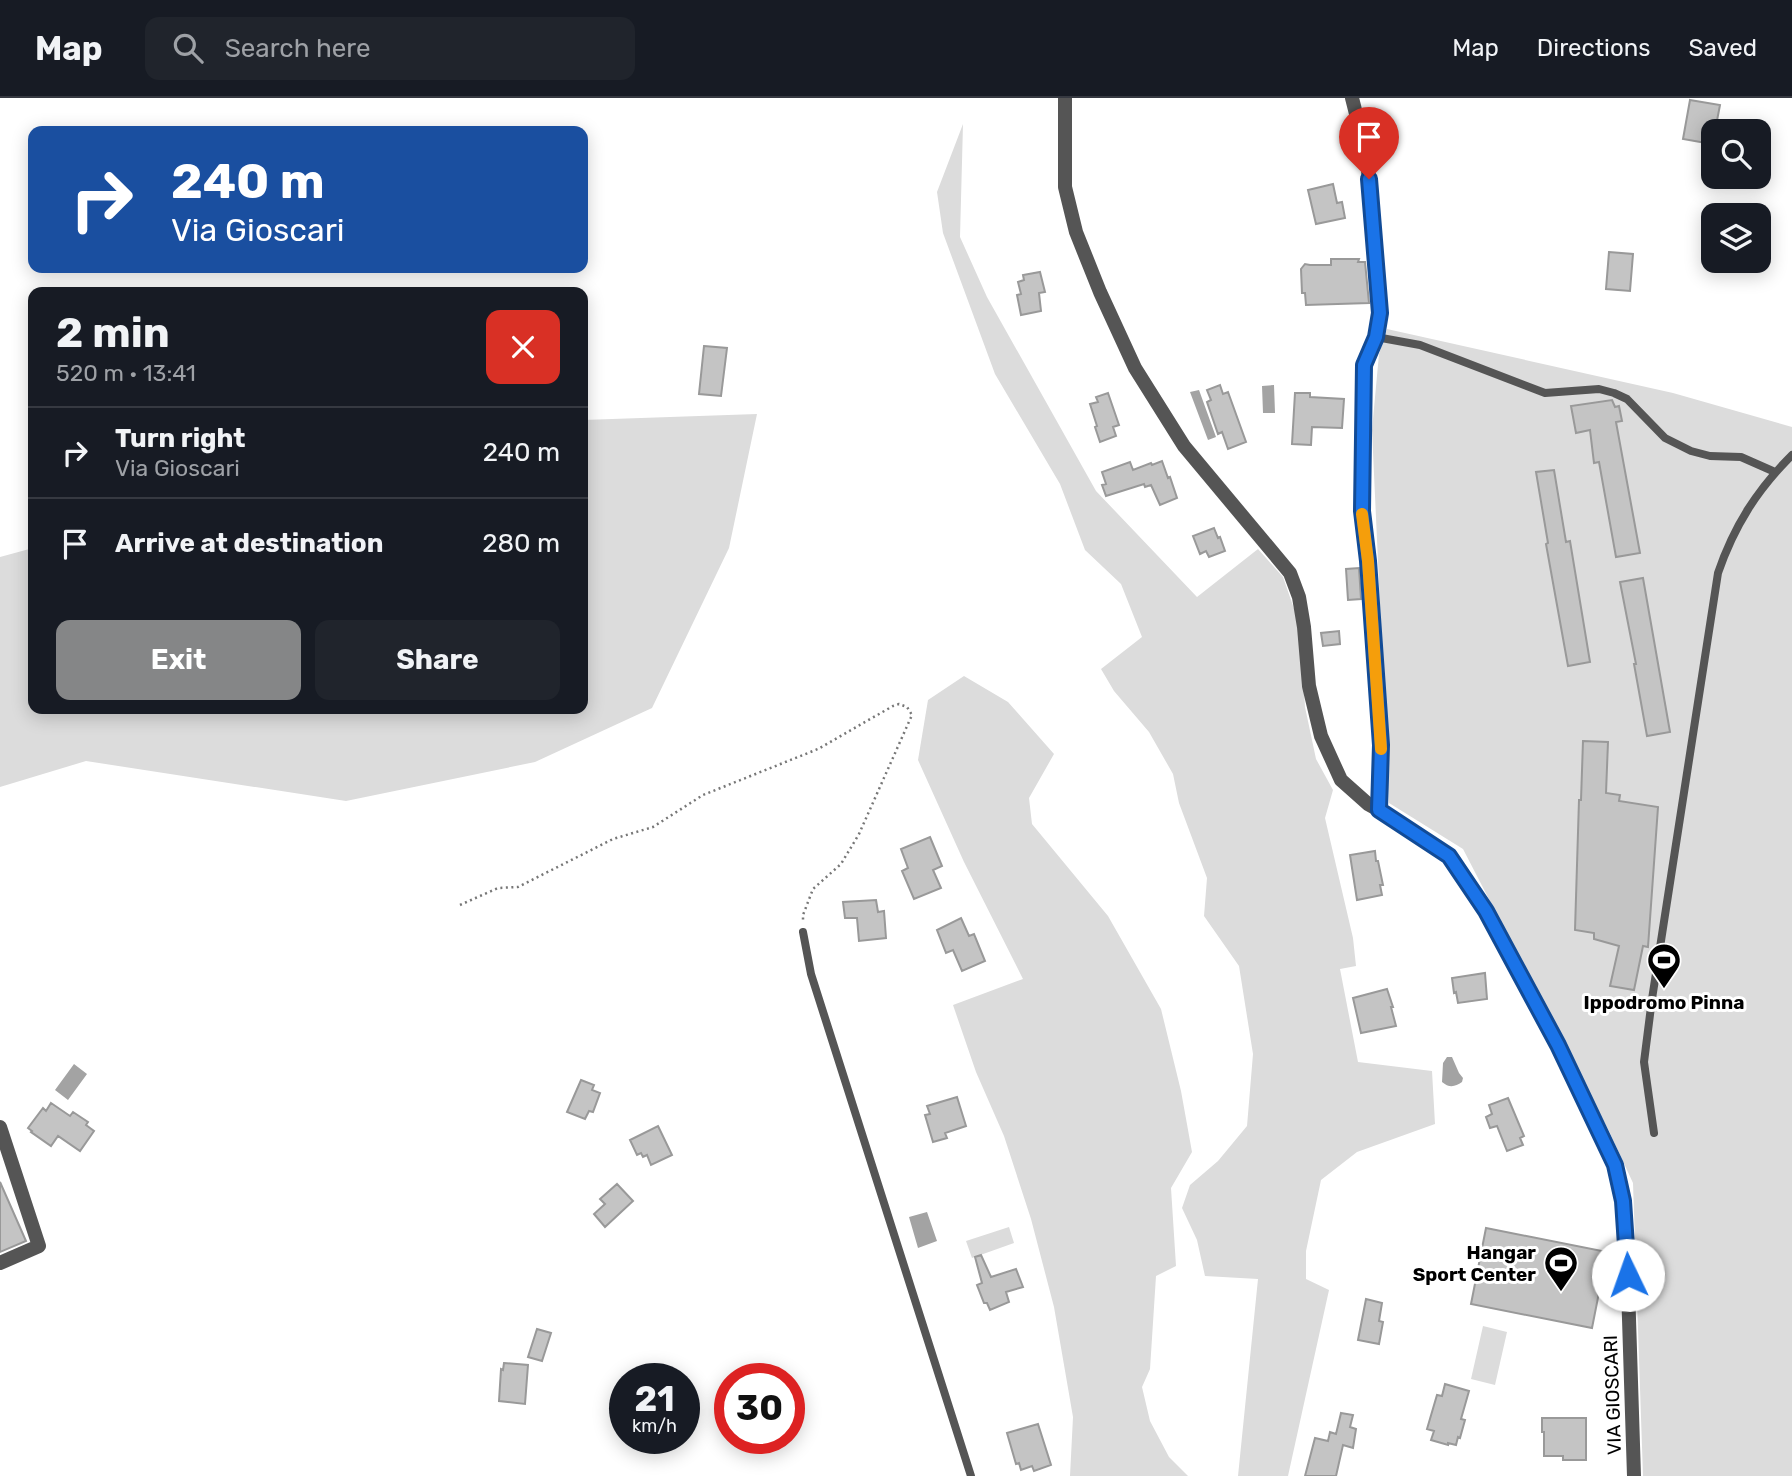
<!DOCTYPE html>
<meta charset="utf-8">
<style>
:root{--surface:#171b24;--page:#20242c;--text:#f1f3f6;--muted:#9ea1a6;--line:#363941;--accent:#858687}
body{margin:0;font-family:Rubik,sans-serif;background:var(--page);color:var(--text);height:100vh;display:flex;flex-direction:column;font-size:26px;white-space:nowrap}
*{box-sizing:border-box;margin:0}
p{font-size:23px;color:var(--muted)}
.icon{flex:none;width:38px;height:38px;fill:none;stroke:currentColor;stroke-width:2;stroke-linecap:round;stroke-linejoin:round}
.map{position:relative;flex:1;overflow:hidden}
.drawer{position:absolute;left:28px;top:189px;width:560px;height:427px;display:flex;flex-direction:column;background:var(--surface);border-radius:14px;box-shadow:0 4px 18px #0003}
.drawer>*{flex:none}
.top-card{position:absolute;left:28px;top:28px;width:560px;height:147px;border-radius:14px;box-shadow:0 4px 18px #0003;background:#1a4fa0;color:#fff;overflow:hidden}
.tools{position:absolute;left:1701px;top:21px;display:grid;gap:14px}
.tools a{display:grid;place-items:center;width:70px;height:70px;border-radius:14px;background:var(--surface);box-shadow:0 4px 18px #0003;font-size:35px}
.speed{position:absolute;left:609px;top:1265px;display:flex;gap:14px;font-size:35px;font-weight:700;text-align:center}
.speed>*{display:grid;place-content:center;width:91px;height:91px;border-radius:50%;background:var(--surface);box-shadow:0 4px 18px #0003;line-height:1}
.speed small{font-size:18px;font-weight:400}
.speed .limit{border:10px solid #d22;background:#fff;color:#111}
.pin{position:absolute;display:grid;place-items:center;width:60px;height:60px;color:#fff;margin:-72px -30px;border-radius:50% 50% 50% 0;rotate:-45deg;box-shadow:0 0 7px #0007}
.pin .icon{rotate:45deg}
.me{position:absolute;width:77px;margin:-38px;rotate:357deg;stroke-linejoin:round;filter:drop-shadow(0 0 5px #0008)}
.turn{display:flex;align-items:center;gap:24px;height:147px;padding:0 28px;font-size:32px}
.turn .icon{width:91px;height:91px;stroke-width:2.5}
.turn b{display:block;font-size:49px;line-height:60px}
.round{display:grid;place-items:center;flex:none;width:74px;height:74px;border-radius:14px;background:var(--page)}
.overview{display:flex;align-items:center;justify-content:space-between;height:119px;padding:0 28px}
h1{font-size:42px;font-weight:700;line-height:52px}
.primary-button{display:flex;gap:14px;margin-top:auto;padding:14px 28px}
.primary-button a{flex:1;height:80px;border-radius:14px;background:var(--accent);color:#fff;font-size:28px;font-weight:700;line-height:80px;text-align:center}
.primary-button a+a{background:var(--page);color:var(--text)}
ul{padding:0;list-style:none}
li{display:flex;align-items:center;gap:21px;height:91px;padding:0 28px;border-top:2px solid var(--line)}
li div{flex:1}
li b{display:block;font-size:26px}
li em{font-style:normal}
header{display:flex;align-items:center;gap:42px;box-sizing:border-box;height:98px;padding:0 35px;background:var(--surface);border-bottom:2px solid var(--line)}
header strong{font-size:33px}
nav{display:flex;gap:38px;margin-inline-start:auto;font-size:24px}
.search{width:490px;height:63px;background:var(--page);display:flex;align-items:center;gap:18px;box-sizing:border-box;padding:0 24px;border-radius:14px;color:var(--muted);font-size:26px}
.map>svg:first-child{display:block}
.green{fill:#dcdcdc}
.water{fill:#a3a3a3}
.building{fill:#c4c4c4;stroke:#999;stroke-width:2}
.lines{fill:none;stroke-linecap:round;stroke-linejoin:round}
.path{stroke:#777;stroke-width:2.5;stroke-dasharray:2 3.5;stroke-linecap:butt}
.lane{stroke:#555;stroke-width:8}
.street{stroke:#555;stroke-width:14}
.route-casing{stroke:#114b97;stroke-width:18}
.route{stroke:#1a73e8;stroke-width:12}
.slow{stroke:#f59e0b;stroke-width:12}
.labels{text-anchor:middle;stroke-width:6;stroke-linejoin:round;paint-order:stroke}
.poi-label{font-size:19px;font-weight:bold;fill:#000;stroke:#fff}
.street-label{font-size:19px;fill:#000;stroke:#fff}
</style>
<header>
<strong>Map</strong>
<div class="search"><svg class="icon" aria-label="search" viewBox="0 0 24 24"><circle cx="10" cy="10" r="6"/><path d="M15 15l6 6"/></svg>Search here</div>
<nav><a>Map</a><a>Directions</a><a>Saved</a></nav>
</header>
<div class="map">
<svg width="1792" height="1378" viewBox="0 0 1792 1378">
<rect width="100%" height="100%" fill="#fff"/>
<path class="green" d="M963,26L960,139L987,199L1096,393L1197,499L1258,451L1283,479L1300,528L1305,609L1316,661L1333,692L1325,720L1353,840L1356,868L1340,871L1358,964L1432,973L1435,1026L1357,1054L1321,1082L1306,1153V1181L1329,1192L1288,1378H1238L1258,1181L1205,1178L1197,1142L1182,1110L1190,1087L1218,1063L1247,1028L1253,956L1239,868L1204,818L1207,780L1179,705L1173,676L1149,634L1114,593L1101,571L1142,539L1121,486L1085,452L1060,386L995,276L943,135L937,94Z
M1387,231L1673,295L1792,329V1378H1643L1633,1085L1609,1033L1463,751L1389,705L1372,332L1379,256Z
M757,316L729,450L652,610L535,664L346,703L86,663L0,689V459L33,450V611H583V322Z
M964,578L1008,604L1054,656L1029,700L1032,726L1108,818L1161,911L1181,993L1192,1054L1171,1090L1176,1168L1156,1178L1150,1271L1142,1289L1150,1323L1169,1359L1188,1378H1070L1073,1319L1054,1209L1031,1121L1004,1038L976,974L953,907L1023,881L964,764L918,662L928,602Z
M1009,1129L1014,1145L972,1160L966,1143Z
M1483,1228L1507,1234L1495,1287L1471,1281Z"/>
<path class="water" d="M1274,287L1275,315H1263L1262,288Z
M1199,292L1216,339L1208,342L1190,294Z
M1447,959H1452L1459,975L1463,980L1462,984C1455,989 1449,990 1442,984L1443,965Z
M74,966L87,976L68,1002L55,992Z
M927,1114L937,1143L918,1150L909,1119Z"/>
<path class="building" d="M1690,2L1720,7L1715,33H1713L1712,46L1683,41Z
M1333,86L1337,105L1342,104L1345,120L1316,126L1308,92Z
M1609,154L1633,156L1630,193L1606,191Z
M1331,161H1359L1358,164H1365L1369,205L1306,207L1305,195H1302L1301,171L1305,166L1310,167H1331Z
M1040,174L1045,194L1039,195L1041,213L1021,217L1017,197L1021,196L1018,184L1024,182L1023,177Z
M704,248L727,250L721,298L699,296Z
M1220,287L1223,296L1228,294L1246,344L1228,351L1222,334L1218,336L1207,304L1211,302L1207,292Z
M1108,295L1119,327L1113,329L1116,338L1100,344L1095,329L1097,328L1090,306L1098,304L1096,299Z
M1295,295H1310V299L1344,301L1342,330L1312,329L1311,347L1292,346Z
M1612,302L1615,309L1619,308L1622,323L1616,324L1640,455L1616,459L1599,364L1594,365L1590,332L1576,335L1571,308Z
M1162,363L1168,380L1170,379L1177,400L1160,407L1151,387L1145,389L1144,386L1106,398L1102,387L1106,386L1102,374L1130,364L1133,372L1151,365L1152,367Z
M1554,372L1566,444L1570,443L1590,564L1568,568L1546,446L1548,445L1536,374Z
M1214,430L1218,440L1220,439L1225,453L1209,459L1206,453L1200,456L1193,438Z
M1359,470L1361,501L1348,502L1346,471Z
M1643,480L1670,634L1647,638L1634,566H1636L1620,484Z
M1339,533L1340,546L1323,548L1321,535Z
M1583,643L1608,644L1606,695L1620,697L1619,703L1658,709L1648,849L1643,848L1634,892L1610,888L1619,848L1594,841V835L1575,832L1579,702H1581Z
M930,739L942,768L933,772L941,790L914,801L902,773L908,770L901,751Z
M1375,753L1376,763H1378L1383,787H1380L1382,797L1357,802L1350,757Z
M876,802L878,814L884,813L886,840L859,843L857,820H845L843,804Z
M961,820L969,838L974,836L985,863L962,873L953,852L946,855L937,832Z
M1485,875L1487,901L1458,905L1456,894L1454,895L1452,880Z
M1387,891L1393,909H1391L1396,928L1361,935L1353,900Z
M581,982L594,987L592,992L600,995L593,1014L589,1013L585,1021L567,1014Z
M957,999L966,1028L945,1035L947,1040L933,1044L925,1017L930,1016L927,1008Z
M1508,1000L1524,1038L1520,1040L1523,1047L1507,1053L1497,1028L1490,1030L1486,1019L1492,1016L1489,1007Z
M51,1005L70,1018L73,1014L88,1024L86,1027L94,1033L80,1053L58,1038L51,1048L31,1034L32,1033L28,1030L43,1010L46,1013Z
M658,1028L672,1057L651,1067L647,1057L643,1059L641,1055L637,1057L630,1042Z
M0,1084L26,1143L0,1154Z
M617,1086L633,1103L605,1129L594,1116L605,1106L600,1101Z
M1486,1130L1607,1154L1592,1230L1471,1206Z
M981,1157L991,1179L1016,1171L1023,1189L1006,1194L1009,1204L990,1212L987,1205H984L977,1187L982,1185L975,1159Z
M1366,1201L1382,1205L1379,1223L1383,1224L1379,1246L1358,1242Z
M537,1231L551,1235L542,1263L528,1259Z
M504,1265L528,1267L525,1306L499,1303L501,1271L503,1272Z
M1445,1286L1469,1293L1461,1321L1465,1322L1460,1340L1458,1339L1456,1347L1448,1345V1347L1431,1342L1434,1333L1427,1331L1437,1297L1442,1298Z
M1341,1315L1353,1317L1350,1329L1356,1331L1353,1350L1343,1347L1336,1378H1305L1315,1340L1328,1343L1330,1334L1336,1336Z
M1542,1320H1586V1362H1563V1358H1544V1334H1542Z
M1038,1326L1051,1367L1034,1373L1032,1368L1021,1372L1019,1365L1016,1366L1007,1335Z"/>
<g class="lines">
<path class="path" d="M460,807L498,790L518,789L613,741L653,729L703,697L818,651L893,608L899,606L907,609L912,617L859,736L841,766L813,791L803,817V825"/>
<path class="lane" d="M1376,239L1420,247L1545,295L1599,291L1614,295L1627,301L1665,340L1691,353L1710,358L1741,359L1775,374
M803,834L811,876L971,1378
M1654,1035L1644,964L1652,901L1718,475C1734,428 1757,392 1792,357"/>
<path class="street" d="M1065,0V89L1076,134L1100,194L1135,270L1184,348L1290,475L1299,499L1304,529L1309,588L1321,638L1341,682L1368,706L1379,712L1449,758L1465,781L1486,813L1557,947L1615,1067L1623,1103L1627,1158L1634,1378
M1352,0L1367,59L1379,215L1376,239L1364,267L1362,413L1368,463L1381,647L1379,712
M0,1029L39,1148L0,1165"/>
</g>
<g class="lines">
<g class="route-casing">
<path id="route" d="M1369,81L1380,215L1376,239L1364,267L1362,413L1368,463L1381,647L1379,712L1449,758L1486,813L1558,947L1615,1067L1623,1103L1628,1177"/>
</g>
<use href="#route" class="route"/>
<path class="slow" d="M1362,416L1368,463L1381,651"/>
</g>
<defs>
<g id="stadium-pin" transform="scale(1.75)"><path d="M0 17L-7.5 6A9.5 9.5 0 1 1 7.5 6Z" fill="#000" stroke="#fff"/><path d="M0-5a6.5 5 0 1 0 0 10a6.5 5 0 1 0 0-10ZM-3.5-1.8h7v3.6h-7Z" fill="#fff"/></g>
</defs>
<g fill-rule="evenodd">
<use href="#stadium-pin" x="1664" y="862"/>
<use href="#stadium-pin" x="1561" y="1165"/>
</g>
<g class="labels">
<g class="poi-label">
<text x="1664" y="911">Ippodromo Pinna</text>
<text x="1536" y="1161" text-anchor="end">Hangar<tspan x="1536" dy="22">Sport Center</tspan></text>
</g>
<g class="street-label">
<text transform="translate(1612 1297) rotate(-92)" y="7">VIA GIOSCARI</text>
</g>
</g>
</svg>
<div class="tools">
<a><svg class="icon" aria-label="search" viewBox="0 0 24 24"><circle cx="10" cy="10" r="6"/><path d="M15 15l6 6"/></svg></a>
<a><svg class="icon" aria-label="layers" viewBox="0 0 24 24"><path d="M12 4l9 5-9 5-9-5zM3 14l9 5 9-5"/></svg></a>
</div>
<div class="speed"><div>21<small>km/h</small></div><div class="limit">30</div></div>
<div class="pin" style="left:1369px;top:81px;background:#d93025"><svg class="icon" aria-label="arrive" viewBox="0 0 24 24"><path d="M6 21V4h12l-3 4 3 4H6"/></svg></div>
<svg class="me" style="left:1628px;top:1177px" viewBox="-20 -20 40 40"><circle r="19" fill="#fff"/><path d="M0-13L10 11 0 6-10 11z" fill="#1a73e8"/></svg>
<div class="top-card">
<div class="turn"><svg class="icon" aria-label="right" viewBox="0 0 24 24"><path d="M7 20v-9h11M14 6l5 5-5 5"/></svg><div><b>240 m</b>Via Gioscari</div></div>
</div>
<section class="drawer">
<div class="overview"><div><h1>2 min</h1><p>520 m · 13:41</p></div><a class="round" style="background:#d93025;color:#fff"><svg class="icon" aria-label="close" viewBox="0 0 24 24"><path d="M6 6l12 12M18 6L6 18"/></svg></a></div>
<ul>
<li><svg class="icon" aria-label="right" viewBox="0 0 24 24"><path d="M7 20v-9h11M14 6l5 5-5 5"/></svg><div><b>Turn right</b><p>Via Gioscari</p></div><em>240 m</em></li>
<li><svg class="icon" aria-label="arrive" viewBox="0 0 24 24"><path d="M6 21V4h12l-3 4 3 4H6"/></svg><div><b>Arrive at destination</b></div><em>280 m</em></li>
</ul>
<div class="primary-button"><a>Exit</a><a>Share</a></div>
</section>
</div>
